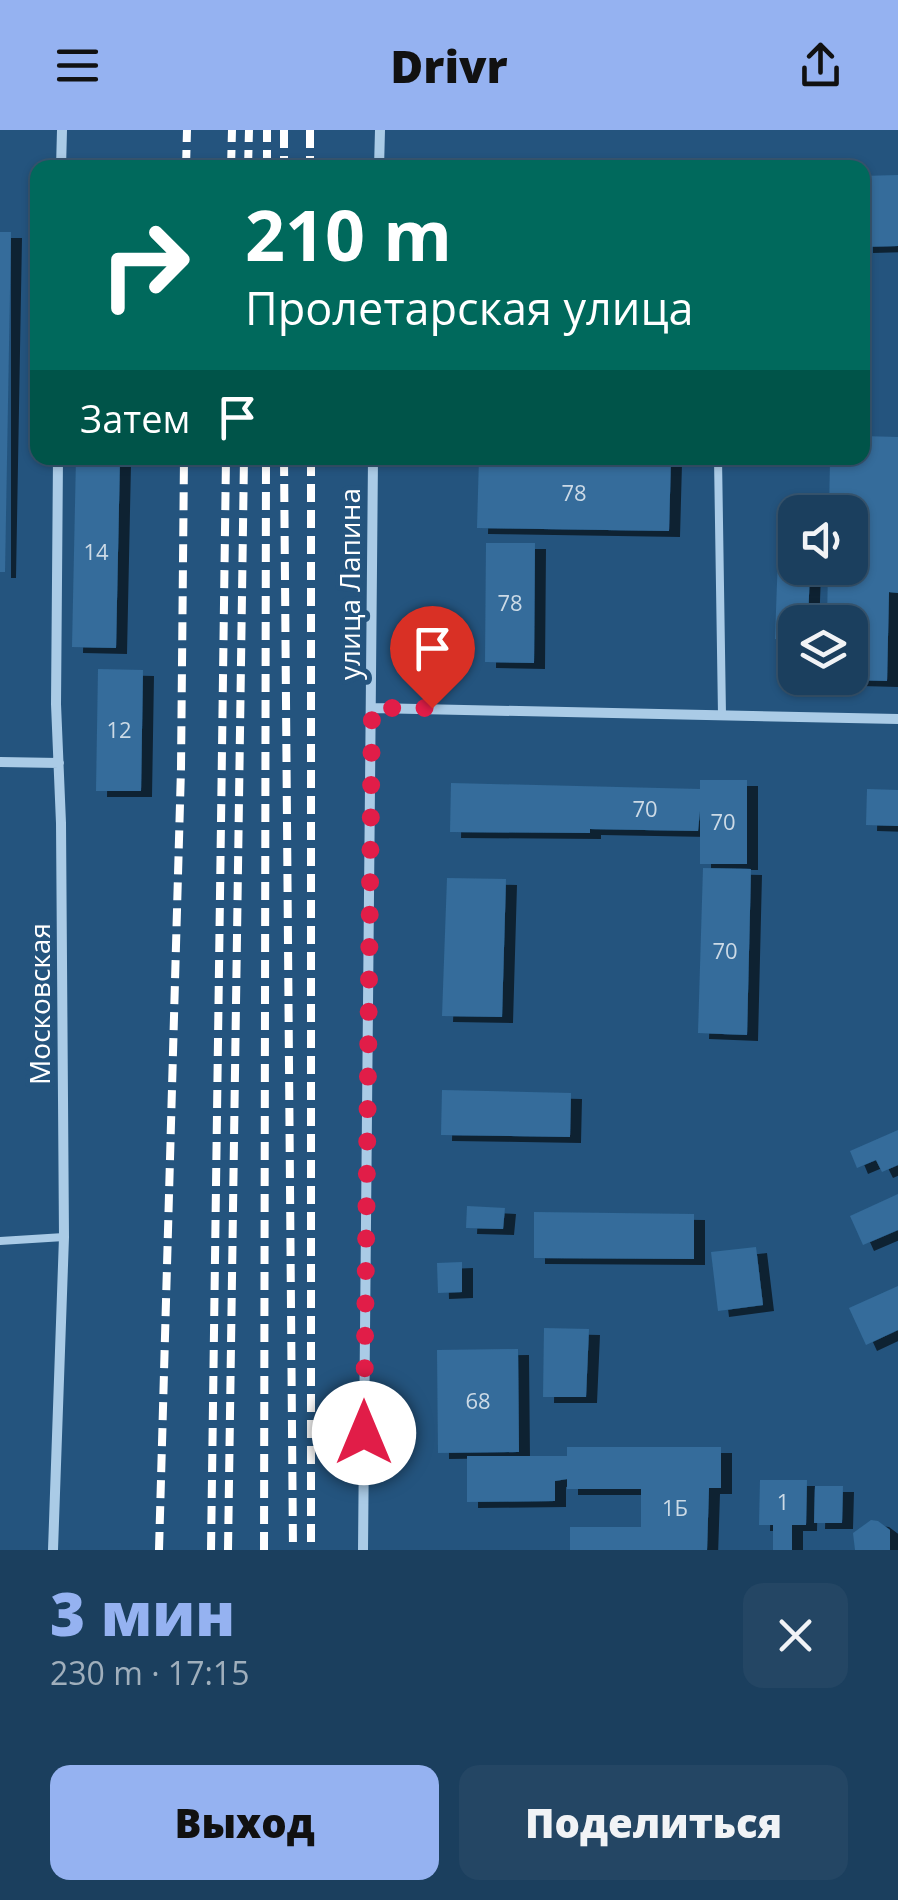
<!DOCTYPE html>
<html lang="ru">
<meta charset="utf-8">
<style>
:root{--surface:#1b3f5e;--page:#244664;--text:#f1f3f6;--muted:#a0afbc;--line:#395873;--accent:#95b2f1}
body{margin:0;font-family:"Open Sans",sans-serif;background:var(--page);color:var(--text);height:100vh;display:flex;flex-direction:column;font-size:38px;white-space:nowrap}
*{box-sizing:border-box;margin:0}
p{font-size:32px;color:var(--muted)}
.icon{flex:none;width:55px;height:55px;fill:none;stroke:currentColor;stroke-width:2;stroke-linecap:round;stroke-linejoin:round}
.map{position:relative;height:1420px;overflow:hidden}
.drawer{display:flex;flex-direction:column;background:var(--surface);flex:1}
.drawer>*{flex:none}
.top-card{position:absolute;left:30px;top:30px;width:840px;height:305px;border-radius:20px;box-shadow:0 2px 8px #0004,0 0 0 2px var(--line);background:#00695c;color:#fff;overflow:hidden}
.controls{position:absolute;left:778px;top:365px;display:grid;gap:20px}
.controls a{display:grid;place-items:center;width:90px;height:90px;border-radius:20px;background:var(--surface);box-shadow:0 2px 8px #0004,0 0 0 2px var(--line);font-size:50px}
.pin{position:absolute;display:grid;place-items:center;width:85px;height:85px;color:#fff;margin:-102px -42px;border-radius:50% 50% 50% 0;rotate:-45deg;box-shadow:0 0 10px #0007}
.pin .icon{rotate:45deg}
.me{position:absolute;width:110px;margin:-55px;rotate:0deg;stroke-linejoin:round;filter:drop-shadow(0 0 8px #0008)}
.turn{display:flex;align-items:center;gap:35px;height:210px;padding:0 50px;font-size:45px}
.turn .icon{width:130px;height:130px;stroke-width:2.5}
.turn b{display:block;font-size:70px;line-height:85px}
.then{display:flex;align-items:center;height:95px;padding:0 50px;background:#0003;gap:20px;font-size:38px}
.round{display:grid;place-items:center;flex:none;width:105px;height:105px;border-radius:20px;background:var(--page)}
.head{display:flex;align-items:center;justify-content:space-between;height:170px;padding:0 50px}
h1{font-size:60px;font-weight:800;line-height:75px;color:var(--accent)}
.button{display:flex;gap:20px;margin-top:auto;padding:20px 50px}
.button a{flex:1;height:115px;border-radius:20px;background:var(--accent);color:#111;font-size:40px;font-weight:800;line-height:115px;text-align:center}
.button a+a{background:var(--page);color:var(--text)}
header{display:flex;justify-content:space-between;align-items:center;height:130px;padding:0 50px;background:var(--accent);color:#111;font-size:45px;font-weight:800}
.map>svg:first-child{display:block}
.building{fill:#346c9b;filter:url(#shadow)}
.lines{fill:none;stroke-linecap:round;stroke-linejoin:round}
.service{stroke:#aacbe6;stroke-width:8}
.minor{stroke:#aacbe6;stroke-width:10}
.rail{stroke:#fff;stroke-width:8;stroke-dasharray:18 8;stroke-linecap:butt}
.route{stroke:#e11d48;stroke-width:18;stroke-dasharray:0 32.4}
.labels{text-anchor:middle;stroke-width:10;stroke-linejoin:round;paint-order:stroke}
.number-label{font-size:22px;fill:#ccdae6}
.street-label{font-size:28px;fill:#fff;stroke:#24547e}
</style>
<header><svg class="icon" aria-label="menu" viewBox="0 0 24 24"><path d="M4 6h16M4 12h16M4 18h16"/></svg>Drivr<svg class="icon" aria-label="share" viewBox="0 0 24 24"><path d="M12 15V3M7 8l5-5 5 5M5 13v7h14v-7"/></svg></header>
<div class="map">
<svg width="898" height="1420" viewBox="0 0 898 1420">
<defs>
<filter id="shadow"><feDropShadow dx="11" dy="6" stdDeviation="0" flood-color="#0009"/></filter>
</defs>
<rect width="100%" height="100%" fill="#24547e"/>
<path class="building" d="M898,45V116L862,117V46Z
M0,102H11L5,442H0Z
M862,306L898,307V463L889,462L887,551L850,550V492H827L828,438H850V382H829L830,331L855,332V328H862Z
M76,328H120L116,518L72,517Z
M479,328H671L669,401L477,398Z
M486,413H535L534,533L485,532Z
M778,425H795V438H810L808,492H795V510L775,509Z
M98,539L143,540L141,661H96Z
M700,650H747V734H700V681L698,701L590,699V703L450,702L451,653L700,659Z
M867,659L898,660V696L866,695Z
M703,738L751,739L747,905L698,903Z
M447,748L506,749L502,887L442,886Z
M442,960L571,963L570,1007L441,1005Z
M898,1000V1035L882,1042L876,1030L857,1038L850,1021Z
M898,1064V1100L863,1115L850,1086Z
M467,1076L505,1078L503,1099L466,1098Z
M534,1082L694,1084V1129L534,1128Z
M756,1117L763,1175L718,1181L711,1122Z
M462,1132V1162L438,1163L437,1133Z
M898,1156V1200L866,1215L849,1178Z
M544,1198L589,1199L586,1267H543Z
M518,1219L519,1322L438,1323L437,1220Z
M567,1317H721V1358H709L707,1420H570V1397H641V1359H567V1349L555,1351V1371L467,1372V1326H567Z
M760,1350H807L806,1395H792V1420H773V1395H759Z
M815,1356H843L842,1393H814Z
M871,1390L878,1391L890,1400V1420H855L853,1403Z"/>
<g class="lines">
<path class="service" d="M718,328L722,585
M0,1111L64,1107"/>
<path class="minor" d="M61,38L62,0
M379,38L380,0
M372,578L898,589
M0,632L59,633
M53,1420L64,1107L61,693L56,574L58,328
M363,1420L373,328"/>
<path class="rail" d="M284,0V38
M310,0V38
M186,38L187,0
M231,38L232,0
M248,38L249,0
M267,38V0
M284,328L293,1420
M311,328V1420
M159,1420L181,638L184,328
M211,1420L226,328
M228,1420L244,328
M264,1420L266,328"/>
</g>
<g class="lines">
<path class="route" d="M364,1303L372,578H432"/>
</g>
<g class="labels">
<g class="number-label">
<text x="574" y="371">78</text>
<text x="96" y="430">14</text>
<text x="510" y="481">78</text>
<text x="119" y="608">12</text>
<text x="645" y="687">70</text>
<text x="723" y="700">70</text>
<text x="725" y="829">70</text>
<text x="478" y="1279">68</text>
<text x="783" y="1380">1</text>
<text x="675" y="1386">1Б</text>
</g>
<g class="street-label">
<text transform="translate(350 454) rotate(-90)" y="10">улица Лапина</text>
<text transform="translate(40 874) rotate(-90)" y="10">Московская</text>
</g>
</g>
</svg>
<div class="controls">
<a><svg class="icon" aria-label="sound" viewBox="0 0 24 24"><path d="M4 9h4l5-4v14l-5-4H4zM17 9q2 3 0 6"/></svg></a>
<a><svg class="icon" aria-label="layers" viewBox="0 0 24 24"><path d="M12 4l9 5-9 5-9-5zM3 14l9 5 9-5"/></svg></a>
</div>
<div class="pin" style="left:432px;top:578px;background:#d93025"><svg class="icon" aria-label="arrive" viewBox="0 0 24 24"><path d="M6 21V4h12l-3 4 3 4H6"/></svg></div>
<svg class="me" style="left:364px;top:1303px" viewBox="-20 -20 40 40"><circle r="19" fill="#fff"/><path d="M0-13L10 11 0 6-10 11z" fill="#e11d48"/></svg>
<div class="top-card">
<div class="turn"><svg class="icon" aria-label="right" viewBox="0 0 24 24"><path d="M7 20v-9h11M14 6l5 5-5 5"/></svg><div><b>210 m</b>Пролетарская улица</div></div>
<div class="then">Затем<svg class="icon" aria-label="arrive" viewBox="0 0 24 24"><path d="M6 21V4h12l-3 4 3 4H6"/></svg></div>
</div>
</div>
<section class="drawer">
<div class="head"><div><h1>3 мин</h1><p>230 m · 17:15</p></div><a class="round"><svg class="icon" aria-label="close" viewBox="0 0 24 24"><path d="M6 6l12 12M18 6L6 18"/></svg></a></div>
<div class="button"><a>Выход</a><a>Поделиться</a></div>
</section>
